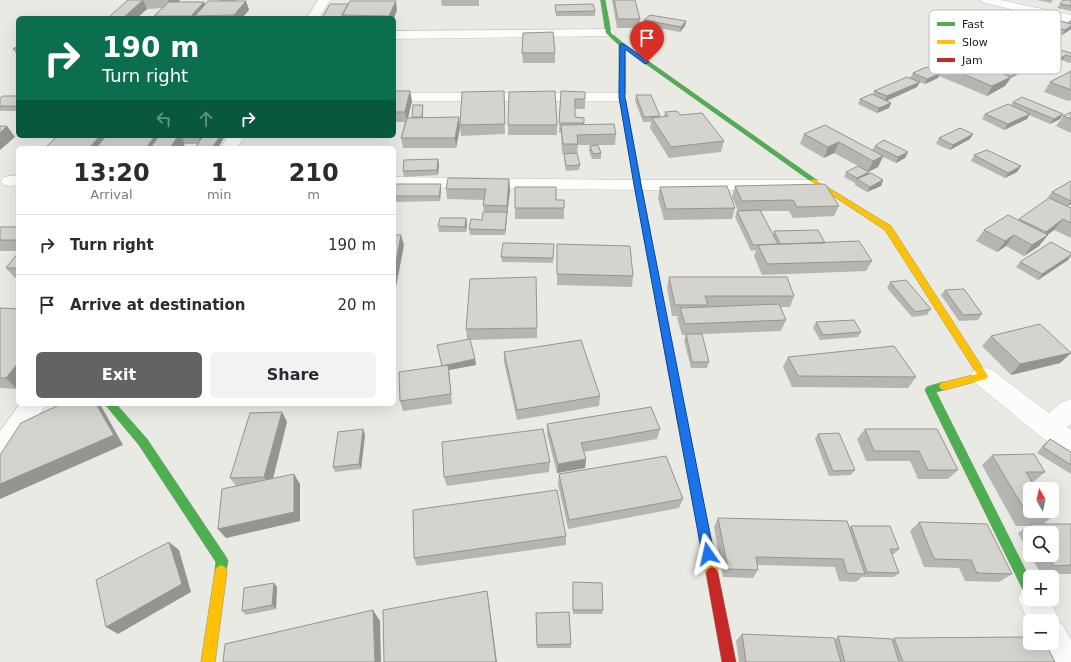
<!DOCTYPE html>
<meta charset="utf-8">
<style>
:root{--surface:#fff;--page:#f2f2f3;--text:#2b2b33;--muted:#7c7c81;--line:#e1e1e2;--accent:#636361}
body{margin:0;font-family:"DejaVu Sans",sans-serif;background:var(--page);color:var(--text);height:100vh;display:flex;flex-direction:column;font-size:15px;white-space:nowrap}
*{box-sizing:border-box;margin:0}
p{font-size:13px;color:var(--muted)}
.icon{flex:none;width:22px;height:22px;fill:none;stroke:currentColor;stroke-width:2;stroke-linecap:round;stroke-linejoin:round}
.map{position:relative;flex:1;overflow:hidden}
.side{position:absolute;left:16px;top:146px;width:380px;height:260px;display:flex;flex-direction:column;background:var(--surface);border-radius:6px;box-shadow:0 4px 16px #0002}
.side>*{flex:none}
.hud{position:absolute;left:16px;top:16px;width:380px;height:122px;border-radius:6px;box-shadow:0 4px 16px #0002;background:#0b6e4f;color:#fff;overflow:hidden}
.needle{width:26px;rotate:351deg}
.buttons{position:absolute;left:1023px;top:482px;display:grid;gap:8px}
.buttons a{display:grid;place-items:center;width:36px;height:36px;border-radius:6px;background:var(--surface);box-shadow:0 4px 16px #0002;font-size:20px}
.pin{position:absolute;display:grid;place-items:center;width:34px;height:34px;color:#fff;margin:-41px -17px;border-radius:50% 50% 50% 0;rotate:-45deg;box-shadow:0 0 4px #0007}
.pin .icon{rotate:45deg}
.me{position:absolute;width:44px;margin:-22px;rotate:349deg;stroke-linejoin:round;filter:drop-shadow(0 0 3px #0008)}
.turn{display:flex;align-items:center;gap:14px;height:84px;padding:0 20px;font-size:18px}
.turn .icon{width:52px;height:52px;stroke-width:2.5}
.turn b{display:block;font-size:28px;line-height:34px}
.lanes{display:flex;align-items:center;height:38px;padding:0 20px;background:#0003;justify-content:center;gap:20px;direction:ltr}
.lanes .off{opacity:.35}
.eta{display:flex;justify-content:space-evenly;align-items:center;height:68px;text-align:center}
.eta b{font-size:24px;font-weight:700;line-height:28px}
.cta{display:flex;gap:8px;margin-top:auto;padding:8px 20px}
.cta a{flex:1;height:46px;border-radius:6px;background:var(--accent);color:#fff;font-size:16px;font-weight:700;line-height:46px;text-align:center}
.cta a+a{background:var(--page);color:var(--text)}
ul{padding:0;list-style:none}
li{display:flex;align-items:center;gap:12px;height:60px;padding:0 20px;border-top:1px solid var(--line)}
li div{flex:1}
li b{display:block;font-size:15px}
li em{font-style:normal}
.map>svg:first-child{display:block}
.lines{fill:none;stroke-linecap:round;stroke-linejoin:round}
.street-casing{stroke:#c2c2c0;stroke-width:1}
.fast-casing{stroke:#8f957c;stroke-width:1}
.slow-casing{stroke:#8f957c;stroke-width:1}
.jam-casing{stroke:#8f957c;stroke-width:1}
.street{fill:#fcfcfb;fill-rule:evenodd}
.fast{fill:#4caf50;fill-rule:evenodd}
.slow{fill:#ffc107;fill-rule:evenodd}
.jam{fill:#c62828;fill-rule:evenodd}
.wall{fill:#b6b5b1;fill-rule:evenodd}
.shaded-wall{fill:#949490}
.building{fill:#d4d3ce;stroke:#949490}
.route{fill:#1a73e8;stroke:#114b97}
.key{fill:#fff;stroke:#bbb;stroke-width:1}
.key-label{font-size:11px;fill:#1b1b1b}
</style>
<div class="map">
<svg width="1071" height="662" viewBox="0 0 1071 662">
<rect width="100%" height="100%" fill="#eaeae4"/>
<g class="lines">
<g class="street-casing">
<path id="street" d="M318,0H330L319,18H307Z
M979,0H1000L1071,15V23L985,3Z
M609,29L613,30L615,33L613,36L394,39V31Z
M394,93H622L627,94L629,97L627,100L622,101H394Z
M228,136H244L237,148H221Z
M18,175V185L10,186L4,185L1,181L4,177Z
M394,177L637,180H819L825,181L828,185L825,189L819,190H637L394,187Z
M983,367L991,369L1049,413L1062,402L1071,399V424L1067,427L1071,430V455L1062,452L1040,436L975,383L971,376L975,369Z
M20,404H46L9,460L0,463V431Z
M1030,585V599H1049L1060,621L1059,623L1063,625L1071,640V662H1048L1039,643H1052V621H1030V626L1018,599L1022,588Z"/>
</g>
<g class="fast-casing">
<path id="fast" d="M601,0H605L611,33L624,44L818,181L814,183L812,182L625,49V97L663,299L659,302L655,299L619,97V45L606,33Z
M944,382L947,383L949,386L947,389L936,392L1030,579V598L1026,596L925,390L927,387Z
M105,404H116L147,439L226,557L228,561L225,575L221,577L217,575L215,571L216,562L139,445Z"/>
</g>
<g class="slow-casing">
<path id="slow" d="M814,179L891,226L986,373L988,376L986,379L944,390L941,389L939,386L941,383L977,374L885,230L812,182L810,181Z
M682,416L686,417L687,420L718,573L716,577L712,579L708,577L706,573L677,420L678,417Z
M221,565L225,567L227,571L215,662H201L215,571L217,567Z"/>
</g>
<g class="jam-casing">
<path id="jam" d="M659,296L663,299L687,420L686,423L682,424L678,423L677,420L655,299Z
M712,567L716,569L718,573L736,662H722L706,573L708,569Z"/>
</g>
<use href="#street" class="street"/>
<use href="#fast" class="fast"/>
<use href="#slow" class="slow"/>
<use href="#jam" class="jam"/>
</g>
<path class="wall" d="M128,0H180L179,2L205,4L219,1V0H237L236,1H246L249,10L242,18H155L154,16L162,8L147,9L137,18H108Z
M441,0H479V6H442Z
M612,0H635L640,19L639,28H617Z
M1037,0H1053L1051,3Z
M1071,0V11L1057,8L1060,4Z
M330,4L397,10L394,18H322Z
M555,5L595,11V16H556Z
M1027,19L1067,23L1071,19V29L1062,35L1043,30L1051,44L1037,51L1035,50L1034,51L1027,54L1022,53L1021,54L1028,69L1011,78L1005,86L987,96L939,76L938,78L925,84L919,82L917,87L887,101L891,103L889,108L877,113L858,104L860,99L873,94L874,91L910,78L913,73L936,71L939,64L967,59L971,51L979,48L976,47L981,37L1027,20Z
M644,20L686,21L685,26L680,32L643,25Z
M18,46V57L13,49Z
M522,53H555V63H523Z
M1071,53V62L1069,63L1062,60L1056,64L1046,60L1049,55Z
M1071,71V100L1068,101L1044,92L1050,82Z
M394,91H410L412,101L408,118H412L423,105V118L460,128L456,148H403L401,138L405,122H394Z
M504,91L505,134L461,136L460,125Z
M561,91L585,99V109H575V117L584,118V125L616,134L615,145H598L601,153V159H592L589,151L590,146L596,145H578L577,154L580,165L579,170L566,171L564,159V154H562L561,133H559Z
M636,95L660,116L659,117H664L665,112L680,115L724,141L721,152L669,158L650,128L651,122H643L635,101Z
M18,96V111H0V98Z
M1013,102L1060,119L1050,124L1029,115L1027,119L1004,130L982,119L985,114L1011,105Z
M1071,112V133L1056,126L1063,116Z
M508,125H557V135H508Z
M804,134L872,150L875,146L908,152L905,158L896,163L883,157L878,167L868,172V174L883,180L881,186L867,192L855,185V183L844,177L846,172L862,168L834,153L824,158L800,144Z
M973,134L970,139L950,150L936,144L939,138Z
M57,136H225L197,144H185Z
M974,155L1021,166L1017,172L1005,178L971,161Z
M438,159L439,165L438,175L404,177L403,171Z
M509,179L510,190L505,235H470L469,229L482,220L484,212L483,205L484,200L447,199L446,189Z
M1071,181V204L1067,206L1071,208V238L1054,230L1047,235L1039,246L1024,256L1006,246L997,252L976,241L984,230L1018,220L1049,198L1048,197L1052,192Z
M394,184H441V189L440,201L394,202Z
M735,186L839,206L834,216L793,218L789,211H761L773,235L774,231L825,243L872,261L866,271L762,275L754,256L756,250L751,251L735,217L737,211H738L732,197Z
M660,187L735,208L732,219L664,220L658,198Z
M556,200L564,208V219H515V208Z
M466,218L467,224L466,232H439L438,226Z
M0,227H18V251H0Z
M554,244L553,263L502,262L501,257Z
M557,244L633,276L632,287L557,285Z
M18,253V278H15L6,268Z
M1071,253V256L1068,260L1038,280L1016,267L1020,262Z
M669,277L794,296L790,307H781L786,320L781,331L702,334L709,362L707,368H691L684,340L686,335H682L677,318L678,316H672L667,288Z
M890,282L931,309L927,315L912,317L887,288Z
M945,290L982,314L978,320L959,321L941,295Z
M0,308L18,309V388L17,389L0,388Z
M816,322L861,332L858,337L820,340L813,328Z
M537,328V338L470,340L475,359L476,365L449,370L452,404L403,411L400,401L442,366L467,339L466,329Z
M991,336L1071,353L1060,363L1011,375L982,346Z
M504,352L600,396L599,406L517,420L504,362Z
M788,357L916,377L908,388L792,387L783,367Z
M282,412L287,422L273,479L294,474L300,484V521L226,538L218,529L236,486L230,478Z
M547,424L660,429L657,439L584,452L586,459L585,468L557,473L547,434Z
M865,429H937L958,470L948,479H918L910,461H866L857,439Z
M818,434L855,470L851,475L829,476L815,439Z
M365,435L361,469L335,472L333,467Z
M1050,439L1071,452V474L1037,453L1044,444Z
M992,455L1045,472L1033,482H1032L1053,516L1043,524H1071V574H1041L1018,533L1028,526H1016L982,465ZM1030,533H1052V555H1030Z
M550,462L549,472L447,486L444,477Z
M559,474L683,499L679,508L568,529L558,484Z
M718,518L850,527L851,526L899,549L894,554H891L899,573L894,577H863V576L856,582L839,581L835,567L758,565V570L753,578L723,577L714,527Z
M919,522L1012,574L999,582L965,581L959,568L924,567L910,531Z
M566,536V545L417,566L414,558Z
M573,582L603,610L602,614H573Z
M274,583L277,587L276,609L246,615L242,611Z
M536,613L571,644V648H537Z
M742,634L835,639L838,636L892,640L894,638L1055,662H739L736,641Z"/>
<path class="shaded-wall" d="M143,0L147,9L137,18H124Z
M168,0H180L172,8Z
M246,1L249,10L242,18H235L234,15Z
M396,1L397,10L394,18H390L389,16Z
M204,2L208,10L195,16L196,18H192L191,16Z
M686,21L685,26L680,32L681,27Z
M1071,26V29L1062,35L1065,30Z
M1057,34L1051,44L1037,51L1043,42Z
M1025,42L1021,48L1027,46L1021,55L1013,60L1021,44Z
M1040,42L1034,51L1027,54L1033,45Z
M1066,55L1062,60L1056,64L1059,59Z
M1034,59L1028,69L1011,78L1017,68Z
M941,73L938,78L925,84L927,79Z
M1011,77L1005,86L987,96L992,86Z
M920,82L917,87L884,102L887,96Z
M410,91L412,101L407,122L405,112Z
M891,103L889,108L877,113L879,108Z
M423,105V122L422,117Z
M1030,114L1027,119L1004,130L1008,124Z
M1063,114L1060,119L1050,124L1054,119Z
M459,117L460,128L456,148L455,138Z
M7,126L15,137L0,150V133Z
M973,134L970,139L950,150L953,145Z
M100,136H113L105,148H89Z
M155,136H168L160,148H146Z
M178,136H181L185,144L182,148H170Z
M198,136H206L201,144Z
M220,136H225L218,148H212Z
M839,142L834,153L824,158L828,147Z
M908,152L905,158L896,163L898,157Z
M883,156L878,167L868,172L873,161Z
M438,159L439,165L438,175L437,170Z
M1021,166L1017,172L1005,178L1008,173Z
M869,172L866,178L857,179L855,183L857,178Z
M509,179L510,190L507,216V206Z
M883,180L881,186L867,192L870,187Z
M441,184V189L440,201L439,196Z
M1071,201V204L1066,207Z
M507,212V218L505,235V230Z
M466,218L467,224L466,232L465,227Z
M1063,219L1054,230L1046,236L1048,235L1039,246L1024,256L1032,245L1038,241L1046,232Z
M401,235L404,245L394,298V273Z
M1014,235L1006,246L997,252L1005,241Z
M1071,255L1068,260L1038,280L1042,274Z
M1071,353L1060,363L1011,375L1020,364Z
M475,359L476,365L449,370L452,404L451,394L442,366Z
M18,363V388L17,389L6,378Z
M96,404H100L123,445L0,499V484Z
M282,412L287,422L271,486L264,477Z
M363,429L365,435L361,469L359,464Z
M586,459L585,468L557,473L558,464Z
M294,474L300,484V521L226,538L218,529Z
M169,542L179,550L191,592L118,634L106,627Z
M274,583L277,587L276,609L272,605Z
M487,591L489,602L497,662H496Z
M373,610L380,621L381,662H375Z"/>
<path class="building" d="M128,0H143L123,18H108Z
M614,0H635L640,19H618Z
M1063,0H1071V6L1060,4Z
M208,1H246L234,15L195,16Z
M350,1H396L389,16L342,15Z
M169,2H204L191,16H154Z
M330,4H348L341,18H322Z
M593,4L595,11L556,12L555,5Z
M650,15L686,21L681,27L644,20Z
M1039,15L1071,24V26L1065,30L1027,19Z
M553,32L555,53H522L523,33Z
M18,46V49H13Z
M1060,50L1071,53V57L1066,55L1059,59L1049,55Z
M958,56L1011,77L992,86L939,64Z
M926,67L941,73L927,79L913,73Z
M1071,71V90L1050,82Z
M907,77L920,82L887,96L874,91Z
M394,91H410L405,112H394Z
M504,91L505,124L460,125L462,92Z
M555,91L557,125H508L509,92Z
M561,91L585,92V99H575V117L584,118V123H559Z
M872,94L891,103L879,108L860,99Z
M636,95H651L660,116L644,117Z
M3,96H18V106H0V98Z
M1022,97L1063,114L1054,119L1013,102Z
M1008,104L1030,114L1008,124L985,114Z
M413,105H423L422,117H412Z
M677,111L680,115L702,113L724,141L671,147L652,118L668,116L665,112Z
M1071,112V119L1063,116Z
M459,117L455,138H401L407,118Z
M614,124L616,134L577,135L578,144H563L561,125Z
M825,125L883,156L873,161L839,142L828,147L804,134Z
M0,126H7L0,133Z
M960,128L973,134L953,145L939,138Z
M57,136H100L89,148H45Z
M106,136H155L146,148H96Z
M159,136H178L170,148H150Z
M203,136H220L212,148H195Z
M884,140L908,152L898,157L875,146Z
M598,145L601,153L593,154L590,146Z
M987,150L1021,166L1008,173L974,155Z
M577,153L580,165L566,166L564,154Z
M438,159L437,170L403,171L404,160Z
M858,166L869,172L857,178L846,172Z
M871,173L883,180L870,187L857,179Z
M448,178L509,179L507,206L483,205L486,189H446Z
M1071,181V201L1052,192Z
M394,184H441L439,196H394Z
M825,184L839,206L797,207L793,200L742,201L735,186Z
M727,186L735,208L666,209L660,187Z
M515,187H556V200H564V208H515Z
M1049,198L1071,208V223L1063,219L1046,232L1019,219Z
M760,210L778,244L753,245L737,211Z
M483,212H507L505,230L469,229L471,219L482,220Z
M1008,215L1048,235L1032,245L1014,235L1005,241L984,230Z
M440,218H466L465,227L438,226Z
M0,227H18V240H0Z
M818,230L825,243L780,244L774,231Z
M394,235H401L394,273Z
M859,241L872,261L767,264L758,245Z
M1051,242L1071,253V255L1042,274L1020,262Z
M503,243L554,244L553,258L501,257Z
M557,244L630,246L633,276L557,274Z
M18,253V268H6Z
M536,277L537,328L466,329L470,279Z
M669,277H787L794,296H705L708,305H675Z
M906,280L931,309L915,312L890,282Z
M964,289L982,314L963,315L945,290Z
M779,304L786,320L685,324L680,308Z
M0,308L18,309V363L6,378H0Z
M854,320L861,332L823,335L816,322Z
M1040,324L1071,353L1020,364L991,336Z
M686,334H702L709,362H692Z
M470,339L475,359L442,366L437,345Z
M581,340L600,396L517,410L504,352Z
M894,346L916,377L798,376L788,357Z
M448,365L451,394L400,401L399,372Z
M61,404H96L114,435L0,484V455L21,423Z
M651,407L660,429L581,443L586,459L558,464L547,424Z
M282,412L264,477L230,478L250,413Z
M363,429L359,464L333,467L338,432Z
M543,429L550,462L444,477L442,442Z
M865,429H937L958,470H928L919,451H874Z
M839,433L855,470L833,471L818,434Z
M1050,439L1071,452V465L1043,447Z
M1034,454L1045,472H1026L1036,489H1030V511H1050L1053,516L1029,517L992,455Z
M666,456L683,499L569,520L559,474Z
M294,474V512L218,529L222,489Z
M557,490L566,536L414,558L413,510Z
M718,518L847,521L865,574L847,573L843,559L756,557L758,570L728,569Z
M919,522L987,524L1012,574L977,573L971,560L934,559Z
M1030,524H1071V565L1054,566L1048,555H1052V533H1035Z
M851,526H890L899,549H890L899,573L867,572Z
M169,542L182,584L106,627L96,580Z
M573,582L602,583L603,610H573Z
M274,583L272,605L242,611L244,588Z
M487,591L496,662H384L383,610Z
M373,610L375,662H223L225,644Z
M569,612L571,644L537,645L536,613Z
M742,634L834,638L841,662H746Z
M838,636L892,639L899,662H845Z
M1030,637V643H1045L1055,662H903L894,638Z"/>
<path class="route" d="M620,44H624L649,62L645,64L625,49V97L641,185L714,554L713,559L708,560L704,559L702,554L634,185L619,97Z"/>
<rect x="929" y="10" width="132" height="64" rx="6" class="key"/>
<rect x="937" y="22" width="18" height="4" fill="#4caf50"/>
<rect x="937" y="40" width="18" height="4" fill="#ffc107"/>
<rect x="937" y="58" width="18" height="4" fill="#c62828"/>
<g class="key-label">
<text x="962" y="28">Fast</text>
<text x="962" y="46">Slow</text>
<text x="962" y="64">Jam</text>
</g>
</svg>
<div class="buttons">
<a><svg class="needle" viewBox="-14 -14 28 28"><path d="M0-13l5 13h-10z" fill="#e53935"/><path d="M0 13l5-13h-10z" fill="#7c7c81"/></svg></a>
<a><svg class="icon" aria-label="search" viewBox="0 0 24 24"><circle cx="10" cy="10" r="6"/><path d="M15 15l6 6"/></svg></a>
<a>+</a>
<a>−</a>
</div>
<div class="pin" style="left:647px;top:62px;background:#d93025"><svg class="icon" aria-label="arrive" viewBox="0 0 24 24"><path d="M6 21V4h12l-3 4 3 4H6"/></svg></div>
<svg class="me" style="left:708px;top:554px" viewBox="-20 -20 40 40"><path d="M0-17L14 15 0 8-14 15z" fill="#1a73e8" stroke="#fff" stroke-width="4"/></svg>
<div class="hud">
<div class="turn"><svg class="icon" aria-label="right" viewBox="0 0 24 24"><path d="M7 20v-9h11M14 6l5 5-5 5"/></svg><div><b>190 m</b>Turn right</div></div>
<div class="lanes"><svg class="icon off" aria-label="left" viewBox="0 0 24 24"><path d="M17 20v-9H6M10 6l-5 5 5 5"/></svg><svg class="icon off" aria-label="ahead" viewBox="0 0 24 24"><path d="M12 20V5M6 11l6-6 6 6"/></svg><svg class="icon" aria-label="right" viewBox="0 0 24 24"><path d="M7 20v-9h11M14 6l5 5-5 5"/></svg></div>
</div>
<section class="side">
<div class="eta">
<div><b>13:20</b><p>Arrival</p></div>
<div><b>1</b><p>min</p></div>
<div><b>210</b><p>m</p></div>
</div>
<ul>
<li><svg class="icon" aria-label="right" viewBox="0 0 24 24"><path d="M7 20v-9h11M14 6l5 5-5 5"/></svg><div><b>Turn right</b></div><em>190 m</em></li>
<li><svg class="icon" aria-label="arrive" viewBox="0 0 24 24"><path d="M6 21V4h12l-3 4 3 4H6"/></svg><div><b>Arrive at destination</b></div><em>20 m</em></li>
</ul>
<div class="cta"><a>Exit</a><a>Share</a></div>
</section>
</div>
